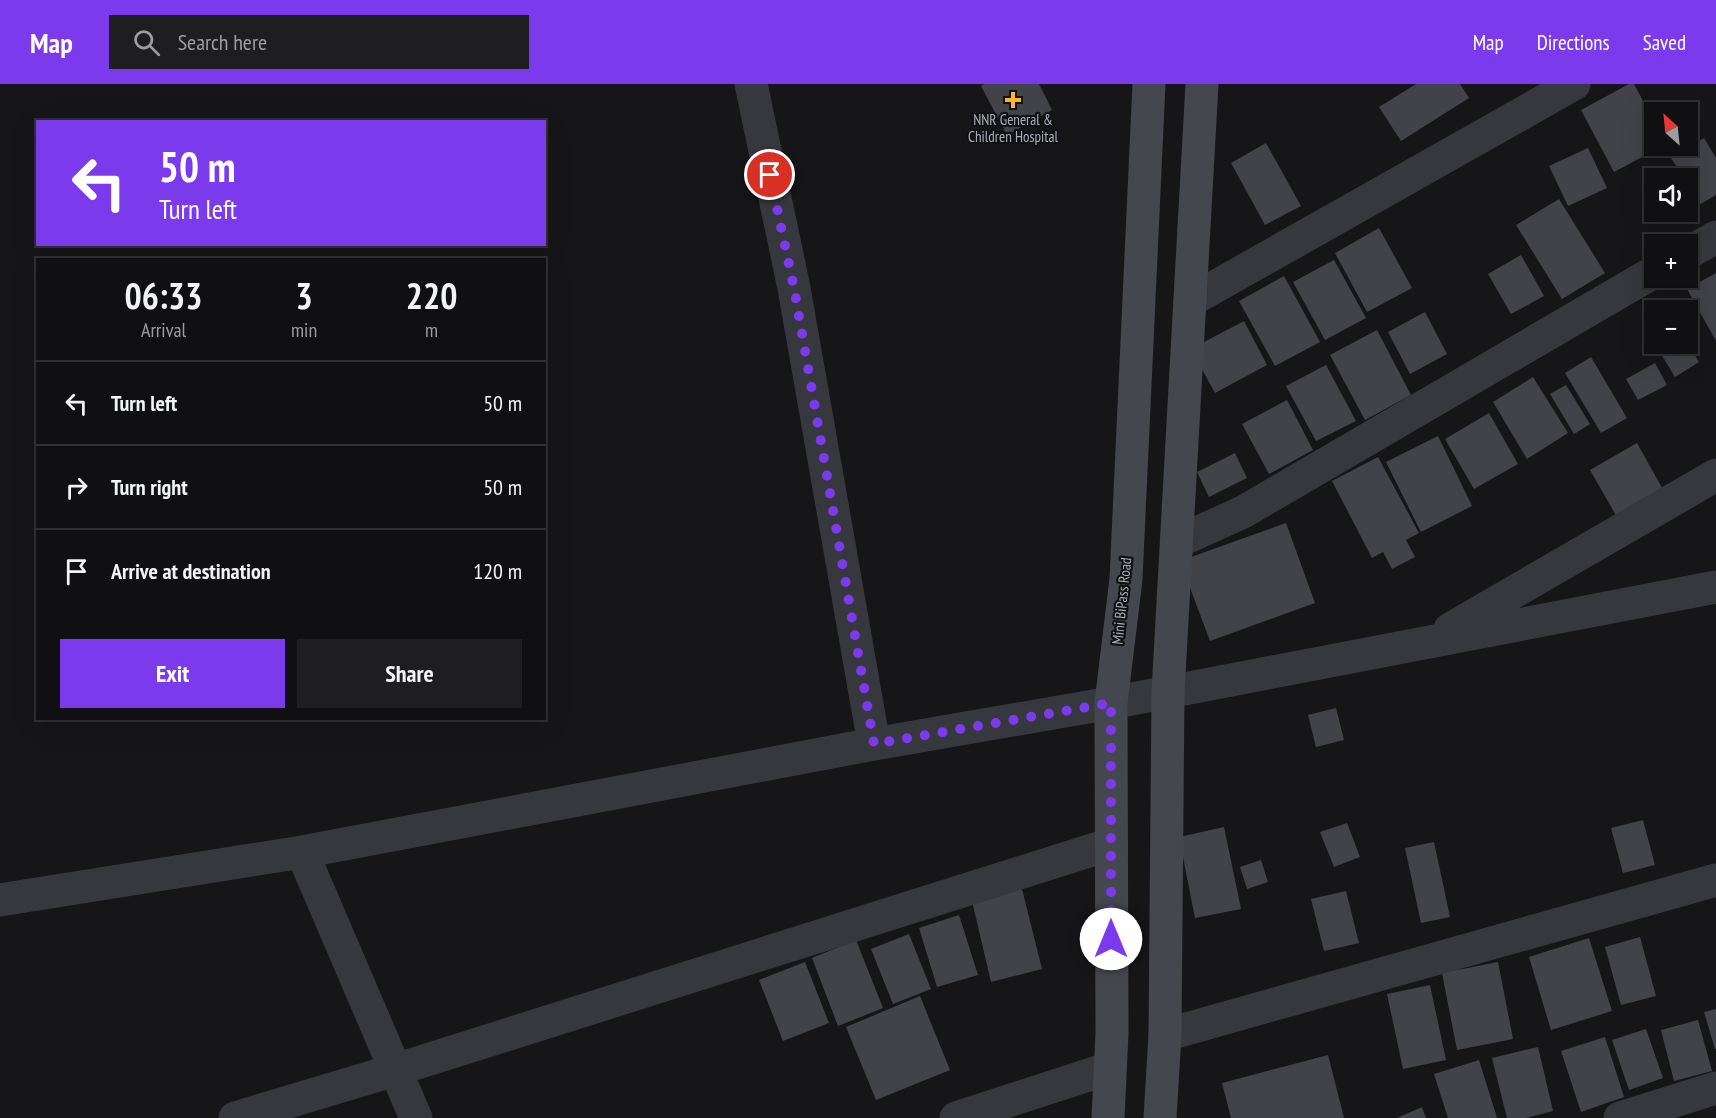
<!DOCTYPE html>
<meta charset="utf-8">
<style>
:root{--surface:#101013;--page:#1e1e21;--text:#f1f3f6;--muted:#9c9da0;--line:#303033;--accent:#7c3aed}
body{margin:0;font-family:"PT Sans Narrow",sans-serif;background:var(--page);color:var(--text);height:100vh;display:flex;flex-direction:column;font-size:22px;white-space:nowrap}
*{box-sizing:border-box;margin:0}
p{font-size:20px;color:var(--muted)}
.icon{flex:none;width:33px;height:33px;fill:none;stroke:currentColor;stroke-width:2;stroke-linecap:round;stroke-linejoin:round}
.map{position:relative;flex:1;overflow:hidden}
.panel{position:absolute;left:36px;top:174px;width:510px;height:462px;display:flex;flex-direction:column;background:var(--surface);border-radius:0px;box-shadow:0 6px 24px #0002,0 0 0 2px var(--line)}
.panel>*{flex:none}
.top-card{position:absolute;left:36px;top:36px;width:510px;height:126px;border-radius:0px;box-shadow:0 6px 24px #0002,0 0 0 2px var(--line);background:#7c3aed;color:#fff;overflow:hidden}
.needle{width:39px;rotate:333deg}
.tools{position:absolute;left:1644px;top:18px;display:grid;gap:12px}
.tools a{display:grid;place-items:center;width:54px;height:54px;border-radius:0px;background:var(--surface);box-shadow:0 6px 24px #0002,0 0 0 2px var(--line);font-size:30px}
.pin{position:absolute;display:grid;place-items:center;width:51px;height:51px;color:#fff;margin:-26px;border:3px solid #fff;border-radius:50%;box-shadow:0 2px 6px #0007}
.me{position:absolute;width:66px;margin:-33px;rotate:0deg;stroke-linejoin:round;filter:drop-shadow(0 0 4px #0008)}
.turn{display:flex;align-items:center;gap:21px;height:126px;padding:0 24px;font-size:27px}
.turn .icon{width:78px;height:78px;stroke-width:2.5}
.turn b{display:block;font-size:42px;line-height:51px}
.eta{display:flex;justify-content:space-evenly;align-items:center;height:102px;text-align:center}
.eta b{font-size:36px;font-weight:800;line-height:42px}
.button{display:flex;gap:12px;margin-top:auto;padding:12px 24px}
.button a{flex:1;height:69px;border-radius:0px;background:var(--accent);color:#fff;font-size:24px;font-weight:800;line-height:69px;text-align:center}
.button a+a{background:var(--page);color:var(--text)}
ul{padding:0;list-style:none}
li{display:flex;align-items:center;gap:18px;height:84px;padding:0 24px;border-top:2px solid var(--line)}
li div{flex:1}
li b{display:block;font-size:22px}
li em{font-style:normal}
header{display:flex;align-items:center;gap:36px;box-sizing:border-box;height:84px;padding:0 30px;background:var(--accent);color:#fff}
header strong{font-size:28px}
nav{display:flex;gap:33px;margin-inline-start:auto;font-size:21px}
.search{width:420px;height:54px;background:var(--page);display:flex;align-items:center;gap:15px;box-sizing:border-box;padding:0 21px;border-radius:0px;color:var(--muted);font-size:22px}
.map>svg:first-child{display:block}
.building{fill:#424349}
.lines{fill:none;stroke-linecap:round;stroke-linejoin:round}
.street{stroke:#37383e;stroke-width:33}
.secondary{stroke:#45474e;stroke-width:33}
.route{stroke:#7c3aed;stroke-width:10;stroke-dasharray:0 18}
.poi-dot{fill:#fbb62c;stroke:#111114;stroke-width:2}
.labels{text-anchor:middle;stroke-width:4.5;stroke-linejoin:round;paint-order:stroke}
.poi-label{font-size:15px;fill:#a8adb9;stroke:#111114}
.street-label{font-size:15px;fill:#a8adb9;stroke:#111114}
</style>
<header>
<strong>Map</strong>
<div class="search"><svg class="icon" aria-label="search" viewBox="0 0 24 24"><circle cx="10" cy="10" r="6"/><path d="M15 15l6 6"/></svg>Search here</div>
<nav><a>Map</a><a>Directions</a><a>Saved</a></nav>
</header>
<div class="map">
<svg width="1716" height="1034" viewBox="0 0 1716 1034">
<rect width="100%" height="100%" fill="#161619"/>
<path class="building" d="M984,0H1039L1052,26L1007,51L981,2Z
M1416,0H1460L1469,14L1401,57L1379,23Z
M1629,0H1634L1654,37V62H1663L1614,88L1581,26Z
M1704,54L1716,74V111L1699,121L1688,101V94H1684L1671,74Z
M1266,59L1301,122L1265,141L1231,79Z
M1588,64L1607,104L1568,122L1549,82Z
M1559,115L1605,189L1562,215L1516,141Z
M1379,144L1412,204L1367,228L1335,169Z
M1521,171L1544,212L1511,230L1488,190Z
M1334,176L1366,234L1325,256L1293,198Z
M1716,189V257L1687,205Z
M1284,192L1320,258L1275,282L1239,217Z
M1425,228L1447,270L1410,290L1388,248Z
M1244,237L1267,281L1215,309L1191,265Z
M1377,246L1411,311L1365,336L1330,271Z
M1655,260H1688L1699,278L1675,293Z
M1591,273L1627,334L1601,349L1565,289Z
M1655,279L1667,301L1638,316L1626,295Z
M1326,281L1356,337L1316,357L1286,302Z
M1533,293L1568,349L1527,375L1493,318Z
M1566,301L1590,340L1574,350L1550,310Z
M1287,316L1313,366L1269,390L1242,340Z
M1489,329L1518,380L1474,405L1445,355Z
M1438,352L1472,422L1421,448L1386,378Z
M1637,359L1671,420L1625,447L1590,386Z
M1235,369L1247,394L1209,413L1197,388Z
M1378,373L1419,449L1406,456L1415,473L1392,485L1383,468L1372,474L1332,397Z
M1286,439L1315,519L1210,557L1180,477Z
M1336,624L1344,656L1316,663L1308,631Z
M1643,736L1655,781L1623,789L1611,744Z
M1347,739L1360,773L1334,783L1320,748Z
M1224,743L1241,825L1195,834L1179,753Z
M1434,758L1450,833L1421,839L1405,764Z
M1261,776L1268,798L1247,805L1240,783Z
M1022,805L1042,885L991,898L972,817Z
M1346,807L1359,859L1324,867L1311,815Z
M959,831L978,891L937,903L919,844Z
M909,850L931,905L893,920L871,865Z
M1640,853L1656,912L1621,921L1605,863Z
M1589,854L1612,927L1551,946L1529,873Z
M856,856L883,924L838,942L812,874Z
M805,878L829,939L783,957L759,896Z
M1498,878L1513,955L1457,966L1442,889Z
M1430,901L1446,976L1403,985L1387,910Z
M920,912L950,986L876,1016L846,943Z
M1716,925V965H1715L1704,928Z
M1698,936L1712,987L1674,997L1661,946Z
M1646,945L1663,994L1629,1006L1612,956Z
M1605,953L1624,1013L1581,1028L1561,967Z
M1538,963L1553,1027L1526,1034H1507L1492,974Z
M1328,971L1344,1034H1231L1222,999Z
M1479,976L1497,1034H1448L1434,990Z
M1422,1023L1426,1034H1397Z"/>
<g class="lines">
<path class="street" d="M751,0L794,204L874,660
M1688,169L1716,153
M1190,217L1574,0
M1177,458L1243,428L1654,188
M1450,545L1716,391
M302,768L416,1034
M0,816L302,768L874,660L1111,619L1716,503
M1165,951L1716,796
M235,1034L395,986L1111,760
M956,1034L1110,984
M1620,1034L1716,1004"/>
<path class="secondary" d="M1108,1034L1112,949L1111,619L1126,495L1149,0
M1160,1034L1165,951L1168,608L1202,0"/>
</g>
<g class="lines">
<path class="route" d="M770,91L794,204L874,660L1111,619V855"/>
</g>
<path class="poi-dot" d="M1010 7h6v6h6v6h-6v6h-6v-6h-6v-6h6z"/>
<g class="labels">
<g class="poi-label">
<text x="1013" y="41">NNR General &amp;<tspan x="1013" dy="17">Children Hospital</tspan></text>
</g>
<g class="street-label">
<text transform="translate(1122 517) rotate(-84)" y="5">Mini BiPass Road</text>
</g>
</g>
</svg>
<div class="tools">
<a><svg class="needle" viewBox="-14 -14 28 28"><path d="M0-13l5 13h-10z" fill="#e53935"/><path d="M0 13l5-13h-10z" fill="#9c9da0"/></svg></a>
<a><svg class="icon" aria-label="sound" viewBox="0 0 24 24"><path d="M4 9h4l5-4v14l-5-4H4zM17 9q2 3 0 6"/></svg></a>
<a>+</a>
<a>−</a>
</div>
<div class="pin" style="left:770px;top:91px;background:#d93025"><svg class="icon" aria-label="arrive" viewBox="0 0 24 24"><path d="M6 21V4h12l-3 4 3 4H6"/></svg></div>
<svg class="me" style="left:1111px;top:855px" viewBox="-20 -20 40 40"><circle r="19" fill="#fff"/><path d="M0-13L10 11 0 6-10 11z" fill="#7c3aed"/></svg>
<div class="top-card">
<div class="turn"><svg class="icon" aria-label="left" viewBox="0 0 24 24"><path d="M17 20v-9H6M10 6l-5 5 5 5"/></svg><div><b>50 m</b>Turn left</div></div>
</div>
<section class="panel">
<div class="eta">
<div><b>06:33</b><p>Arrival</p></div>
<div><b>3</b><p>min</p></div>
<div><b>220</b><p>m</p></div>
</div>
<ul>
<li><svg class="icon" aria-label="left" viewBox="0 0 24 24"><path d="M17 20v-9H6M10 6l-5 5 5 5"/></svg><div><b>Turn left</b></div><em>50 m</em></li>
<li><svg class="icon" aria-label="right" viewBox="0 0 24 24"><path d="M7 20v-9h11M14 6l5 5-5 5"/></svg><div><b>Turn right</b></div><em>50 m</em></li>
<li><svg class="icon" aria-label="arrive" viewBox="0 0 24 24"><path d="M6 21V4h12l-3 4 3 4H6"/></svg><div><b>Arrive at destination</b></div><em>120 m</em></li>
</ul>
<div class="button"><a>Exit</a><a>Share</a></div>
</section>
</div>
